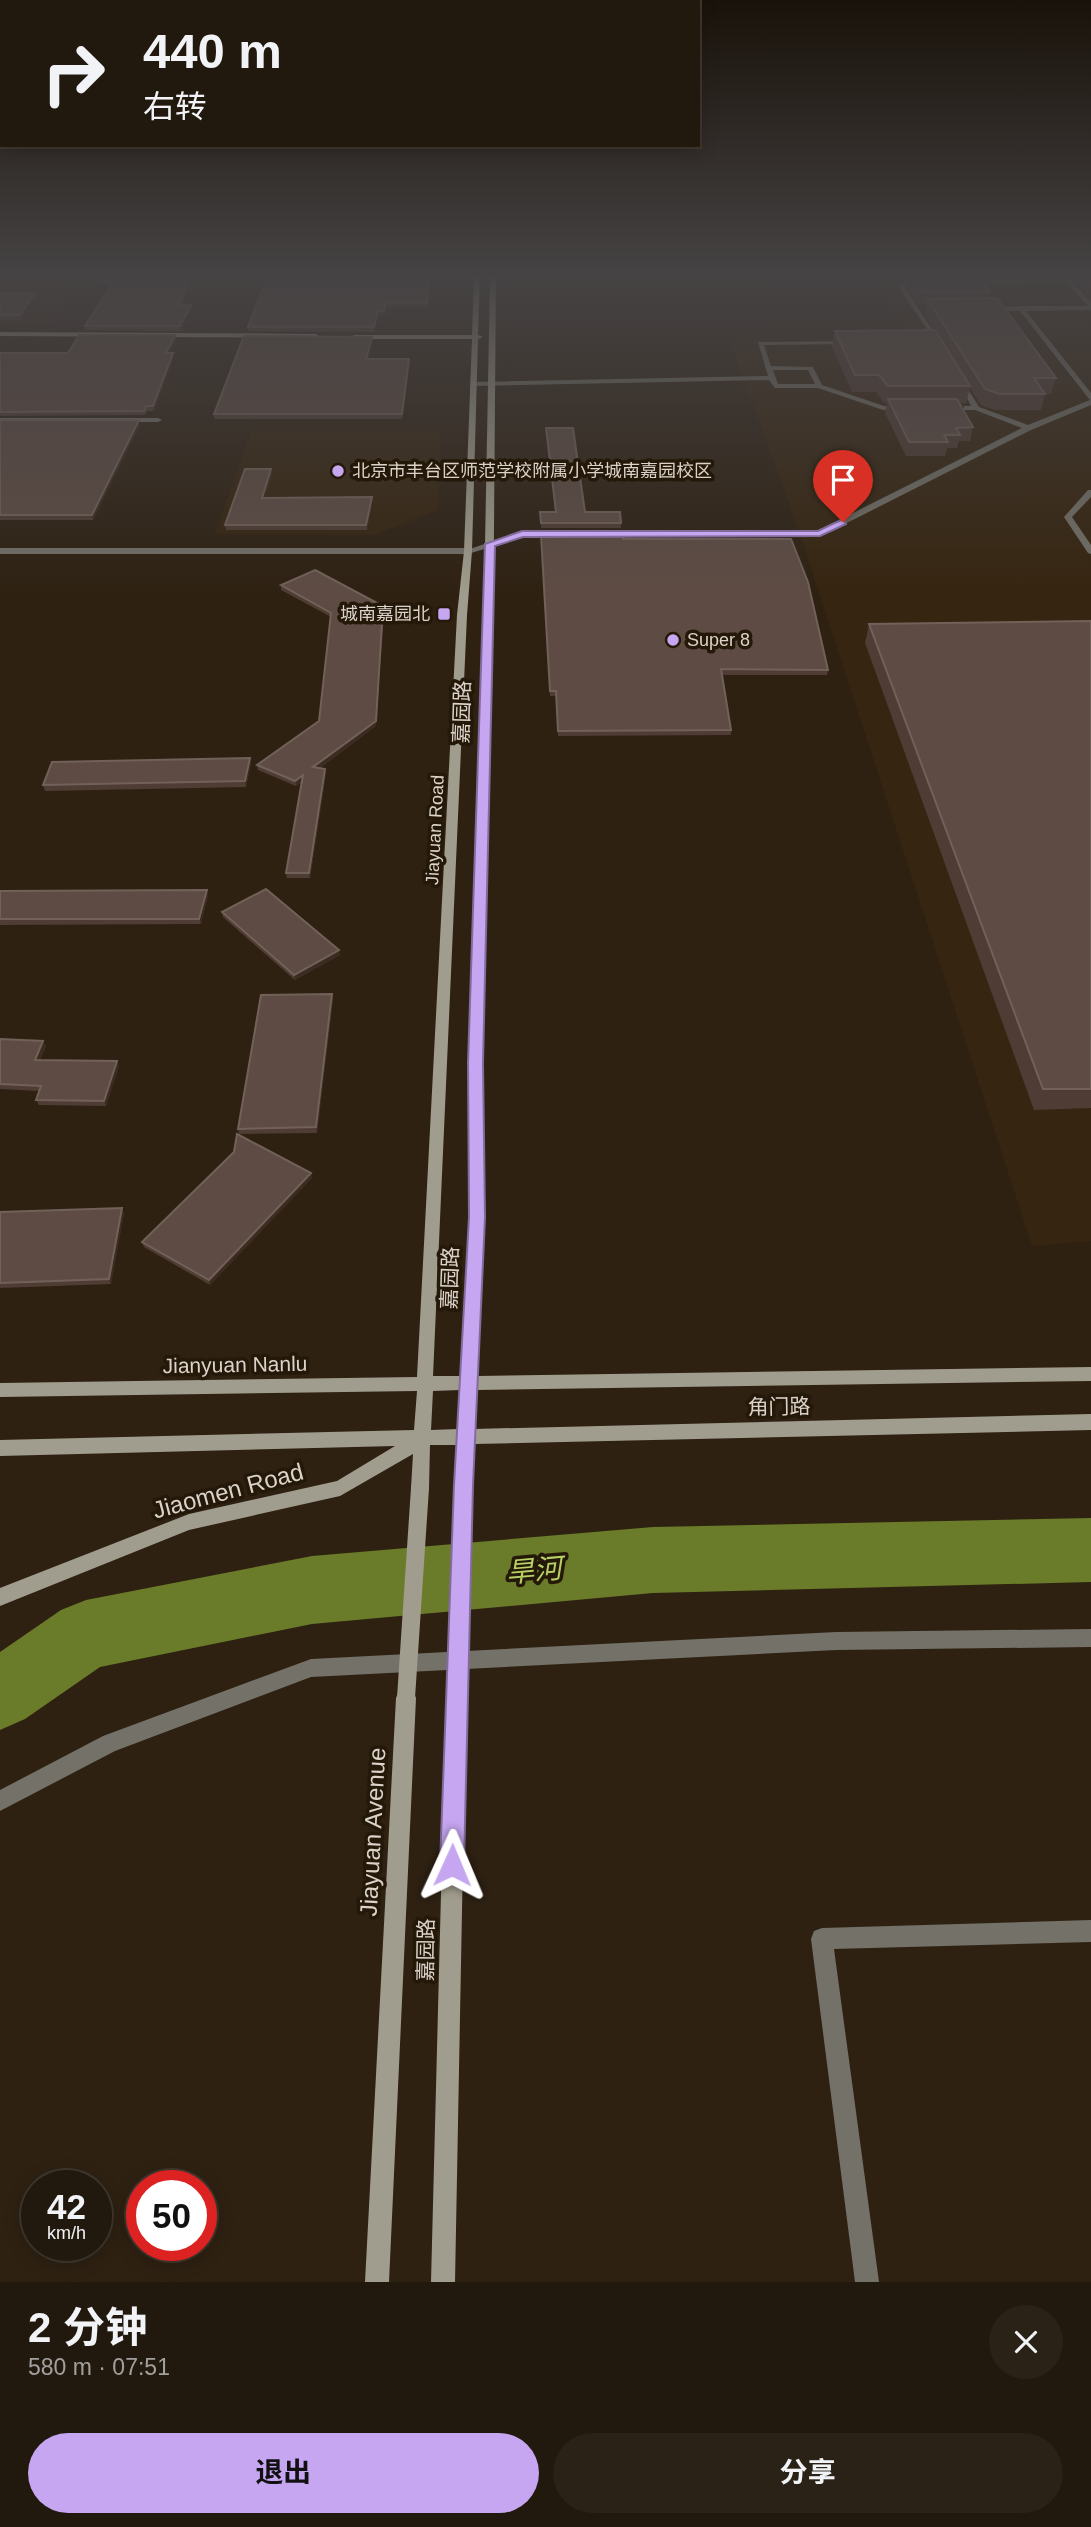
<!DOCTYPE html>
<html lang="zh">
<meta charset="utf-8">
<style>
:root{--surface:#22190e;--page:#2a2217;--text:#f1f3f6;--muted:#a2a09e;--line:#3f382e;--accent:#c6a6f0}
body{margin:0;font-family:Arial,"Noto Sans SC",sans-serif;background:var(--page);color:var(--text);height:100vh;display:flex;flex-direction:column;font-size:26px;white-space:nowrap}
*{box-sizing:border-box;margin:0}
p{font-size:23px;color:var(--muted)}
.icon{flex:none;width:38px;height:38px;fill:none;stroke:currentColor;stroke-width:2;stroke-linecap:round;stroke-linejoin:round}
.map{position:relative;height:2282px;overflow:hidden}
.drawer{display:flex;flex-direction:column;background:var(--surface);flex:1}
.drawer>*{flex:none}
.guide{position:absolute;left:0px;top:0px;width:700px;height:147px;box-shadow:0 4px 18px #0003,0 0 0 2px var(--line);background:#22190e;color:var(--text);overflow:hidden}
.speed{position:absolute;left:21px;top:2170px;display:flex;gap:14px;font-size:35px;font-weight:700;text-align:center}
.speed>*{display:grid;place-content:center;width:91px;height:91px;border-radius:50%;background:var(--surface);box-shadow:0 4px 18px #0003,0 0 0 2px var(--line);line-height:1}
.speed small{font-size:18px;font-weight:400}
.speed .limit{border:10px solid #d22;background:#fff;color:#111}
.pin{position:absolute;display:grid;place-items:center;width:60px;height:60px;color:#fff;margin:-72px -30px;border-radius:50% 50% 50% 0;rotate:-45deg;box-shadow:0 0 7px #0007}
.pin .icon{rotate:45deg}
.me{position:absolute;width:77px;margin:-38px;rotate:1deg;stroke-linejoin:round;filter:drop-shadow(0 0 5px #0008)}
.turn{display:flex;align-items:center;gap:24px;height:147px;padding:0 28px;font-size:32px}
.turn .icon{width:91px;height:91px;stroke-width:2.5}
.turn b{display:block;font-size:49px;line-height:60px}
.round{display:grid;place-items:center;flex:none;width:74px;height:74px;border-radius:37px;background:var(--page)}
.overview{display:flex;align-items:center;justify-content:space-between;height:119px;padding:0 28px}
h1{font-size:42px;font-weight:700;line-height:52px}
.action{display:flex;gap:14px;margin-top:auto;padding:14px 28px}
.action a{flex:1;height:80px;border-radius:42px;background:var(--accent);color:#111;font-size:28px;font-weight:700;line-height:80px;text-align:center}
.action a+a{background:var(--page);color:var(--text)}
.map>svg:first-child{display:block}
.built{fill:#362510}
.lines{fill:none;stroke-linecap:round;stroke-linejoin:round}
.river{fill:#6a7c29;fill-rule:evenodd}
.lane{fill:#737168;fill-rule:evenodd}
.street{fill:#737168;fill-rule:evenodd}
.secondary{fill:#a19d8e;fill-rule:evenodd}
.secondary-bridge{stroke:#a19d8e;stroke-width:18}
.wall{fill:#4f3c34}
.shaded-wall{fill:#3b2b20}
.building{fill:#5e4c44;stroke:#716159;stroke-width:2}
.route{fill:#c6a6f0;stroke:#816c9c;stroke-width:2}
.poi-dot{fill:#c6a6f0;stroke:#241809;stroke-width:2.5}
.labels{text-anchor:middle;stroke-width:7;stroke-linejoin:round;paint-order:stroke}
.far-poi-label{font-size:18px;fill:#dbd2c9;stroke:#241809;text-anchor:start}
.far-street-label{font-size:18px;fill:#dbd2c9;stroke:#241809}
.street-label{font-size:21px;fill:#dbd2c9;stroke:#241809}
.near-street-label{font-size:24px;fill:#dbd2c9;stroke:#241809}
.near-water-label{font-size:28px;font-style:italic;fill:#b8d164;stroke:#241809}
</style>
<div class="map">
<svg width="1091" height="2282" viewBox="0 0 1091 2282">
<rect width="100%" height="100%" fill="#2e2112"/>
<path class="built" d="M0,276H81L48,326H0Z
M1091,277V1241L1032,1246L800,534L729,338L910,337L876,279Z
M251,432H440L438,510L375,535L215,534Z"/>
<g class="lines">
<path class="river" d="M1091,1518V1582L653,1593L312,1624L100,1667L25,1719L0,1730V1652L61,1610L86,1600L312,1556L653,1527Z"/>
<path class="lane" d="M1091,277V281H1071L1091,302V310L1026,311L1091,393V405L1031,430L819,537H523L468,554L464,551L522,531H817L1022,428L975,410H964V406H971L957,378H961L979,407L1028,425L1090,400L1020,311L984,309L1021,306H1088L1065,281L965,283L962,281Z
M927,279L929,282L906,285L905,288L943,346L940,348L899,288L901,282Z
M854,341L852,344L764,345L771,366L813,367L822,385L884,406H907V410H883L818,388H775L769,380L472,386L469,384L472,382L768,376L758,342ZM773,370H808L815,384H778Z
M0,418H158L162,420L158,422H0Z
M1088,490H1091V497L1072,517L1091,545V554L1088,553L1064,517Z
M1091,1629V1647L836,1650L311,1677L115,1751L0,1811V1790L103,1736L311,1659L836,1632Z
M1091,1920V1942L834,1949L879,2282H855L811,1939L814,1931L822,1928Z"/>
<path class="street" d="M0,548H468L472,551L468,554H0Z"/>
<path class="secondary" d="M474,276H480L478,335L483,337L478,339L472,551L467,615L433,1376H461L470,1217L468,1063L483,653L490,276H496L493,653L482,1063L484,1217L477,1376L1091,1367V1381L476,1390L474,1429L1091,1414V1430L474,1444L472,1485L469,1491L463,1493L457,1491L454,1485L457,1445H430L429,1488L426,1494L420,1496L414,1494L411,1488L413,1454L340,1496L189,1530L0,1606V1588L189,1514L337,1481L395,1446L0,1456V1440L414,1430L417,1391L0,1397V1383L417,1377L457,615L464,551L472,339H354L351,337L354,335H472ZM460,1390L458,1429L431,1430L433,1391Z
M0,332L316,334L319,336L316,338L0,336Z
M406,1688L413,1691L416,1698L389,2282H365L396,1698L399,1691Z
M456,1689L463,1692L466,1699L455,2282H431L446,1699L449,1692Z"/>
<path class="secondary-bridge" d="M406,1698L420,1488
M456,1699L463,1485"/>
</g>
<path class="wall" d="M102,276H168L165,281L188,283L189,287L182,305H191L192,309L181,331L86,330L85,326L111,286L100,285L99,281Z
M429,276L427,307H386L385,315H378L374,332L248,331V327Z
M910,276L990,292L988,298L1056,378L1051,394H1045L1041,410H995L981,405L970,388L966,403H959L973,427L970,441H959L957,448H947L945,456H906L885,413L887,403H884L876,392H852L832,347L835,331L934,330L924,314L926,304H918L908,288Z
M1082,276H1091V298L1079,284Z
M0,293H35L36,297L21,320H0Z
M175,335L176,340L169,353L173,358L154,411H147L145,415L0,416V353H68Z
M372,341L368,359H409L402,419H214V414Z
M0,420L140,425L93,520H0Z
M546,428L585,512L621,523V528H541L540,512H555Z
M272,474L264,498L372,497V502L367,530H226L225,525Z
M541,535L623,539L828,670L827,675H722L731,730V735L558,736L556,696H550Z
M281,585L384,612L376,726L320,768L325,769L326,774L310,878H287L286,873L302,782L296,786L258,770L257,765L319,721L331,617L281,590Z
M1091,621V1108L1034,1110L865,643L869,624Z
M250,758L251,763L246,787L45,791L43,785Z
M0,891L208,895L201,924L0,925Z
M222,912L340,955L295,980L223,917Z
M333,999L317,1133L239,1134L238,1129Z
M0,1039L43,1041L46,1046L40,1060L119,1066L106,1106L39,1105L36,1100L39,1091L0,1089Z
M311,1173L312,1178L210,1285L144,1247L142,1242Z
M0,1212L124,1213L111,1284L0,1288Z"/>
<path class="shaded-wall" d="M188,283L189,287L180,309L179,305Z
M35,293L36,297L21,320L20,315Z
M191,305L192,309L181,331L180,326Z
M175,335L176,340L167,358L166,353Z
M372,337V341L367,364L366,359Z
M173,353V358L154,411L153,406Z
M409,359L410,363L402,419V414Z
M139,420L140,425L93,520L92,515Z
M271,469L272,474L263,502L262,498Z
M372,497V502L367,530L366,525Z
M383,606L376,726L314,772L313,767Z
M250,758L251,763L246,787L245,781Z
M325,769L326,774L310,878L309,873Z
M303,775L304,780L296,786L295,781Z
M207,890L208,895L201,924L199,919Z
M339,950L340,955L295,980L294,975Z
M332,994L333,999L317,1133L316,1127Z
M43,1041L46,1046L37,1066L35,1060Z
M117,1061L119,1066L106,1106L104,1101Z
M311,1173L312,1178L210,1285L209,1280Z
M122,1208L124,1213L111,1284L109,1279Z"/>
<path class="building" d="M102,276H165L163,281L188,283L179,305H191L180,326H85L113,283L99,281Z
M268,276H429L427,303H386L384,311H378L374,327H248Z
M910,276H978L990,292H921Z
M0,293H35L20,315H0Z
M997,298L1056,378H1034L1045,394H999L985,389L927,299Z
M935,330L970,386H888L879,375H855L835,331Z
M79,335H175L166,353H173L153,406H146L144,411L0,412V353H68Z
M244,336L372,337L366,359H409L402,414H214Z
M888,399H957L973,427L956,428L960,435H944L948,442H909Z
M0,420H139L92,515H0Z
M546,428H573L585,512H620L621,523H541L540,512H556Z
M245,469H271L262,498L372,497L366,525H225Z
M541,535H623V539H791L808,582L828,670L721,669L731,730L558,731L556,691H550Z
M315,570L383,606L376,721L313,767L325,769L309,873H286L303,775L295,781L257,765L319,721L331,613L281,585Z
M1091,621V1089H1043L869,624Z
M250,758L245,781L43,785L52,762Z
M266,889L339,950L294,975L222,912Z
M207,890L199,919H0V891Z
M332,994L316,1127L238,1129L261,995Z
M0,1039L43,1041L35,1060L117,1061L104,1101L36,1100L41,1086L0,1084Z
M237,1134L311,1173L209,1280L142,1242L234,1152Z
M122,1208L109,1279L0,1283V1212Z"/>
<linearGradient id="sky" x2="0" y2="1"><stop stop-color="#19120a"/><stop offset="0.46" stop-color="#464344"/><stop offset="1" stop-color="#464344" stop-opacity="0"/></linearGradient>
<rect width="1091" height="596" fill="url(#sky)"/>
<path class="route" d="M843,519L846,524L820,536L523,537L495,546L483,1063L485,1217L473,1485L464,1865L460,1874L452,1877L444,1874L440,1865L454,1485L469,1217L468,1063L485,544L522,531H818Z"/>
<g class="poi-dot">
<circle cx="338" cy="471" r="7"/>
<rect x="437" y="607" width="14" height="14" rx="3.5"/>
<circle cx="673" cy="640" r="7"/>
</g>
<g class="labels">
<g class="far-poi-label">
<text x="352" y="477">北京市丰台区师范学校附属小学城南嘉园校区</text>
<text x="430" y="620" text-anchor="end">城南嘉园北</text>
<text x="687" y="646">Super 8</text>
</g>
<g class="far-street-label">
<text transform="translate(435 830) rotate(-87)" y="6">Jiayuan Road</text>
</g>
<g class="street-label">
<text transform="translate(462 712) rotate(-88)" y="7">嘉园路</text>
<text transform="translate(450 1278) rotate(-88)" y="7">嘉园路</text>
<text transform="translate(235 1365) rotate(-1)" y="7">Jianyuan Nanlu</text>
<text transform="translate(779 1407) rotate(-1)" y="7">角门路</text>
<text transform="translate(426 1950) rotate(-89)" y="7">嘉园路</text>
</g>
<g class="near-street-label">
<text transform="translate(228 1491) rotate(-15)" y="8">Jiaomen Road</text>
<text transform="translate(373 1832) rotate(-87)" y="8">Jiayuan Avenue</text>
</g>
<g class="near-water-label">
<text transform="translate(534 1570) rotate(-5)" y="10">旱河</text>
</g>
</g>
</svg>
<div class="speed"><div>42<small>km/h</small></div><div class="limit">50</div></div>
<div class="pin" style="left:843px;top:522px;background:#d93025"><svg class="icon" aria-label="arrive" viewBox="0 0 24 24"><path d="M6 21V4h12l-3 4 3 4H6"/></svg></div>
<svg class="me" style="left:452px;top:1865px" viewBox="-20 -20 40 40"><path d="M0-17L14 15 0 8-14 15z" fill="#c6a6f0" stroke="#fff" stroke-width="4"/></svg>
<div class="guide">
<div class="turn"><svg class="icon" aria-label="right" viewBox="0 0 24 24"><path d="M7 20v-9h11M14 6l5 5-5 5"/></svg><div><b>440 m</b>右转</div></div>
</div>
</div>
<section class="drawer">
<div class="overview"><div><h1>2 分钟</h1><p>580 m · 07:51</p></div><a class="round"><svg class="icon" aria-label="close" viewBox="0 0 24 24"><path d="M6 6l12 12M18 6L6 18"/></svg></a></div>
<div class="action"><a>退出</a><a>分享</a></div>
</section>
